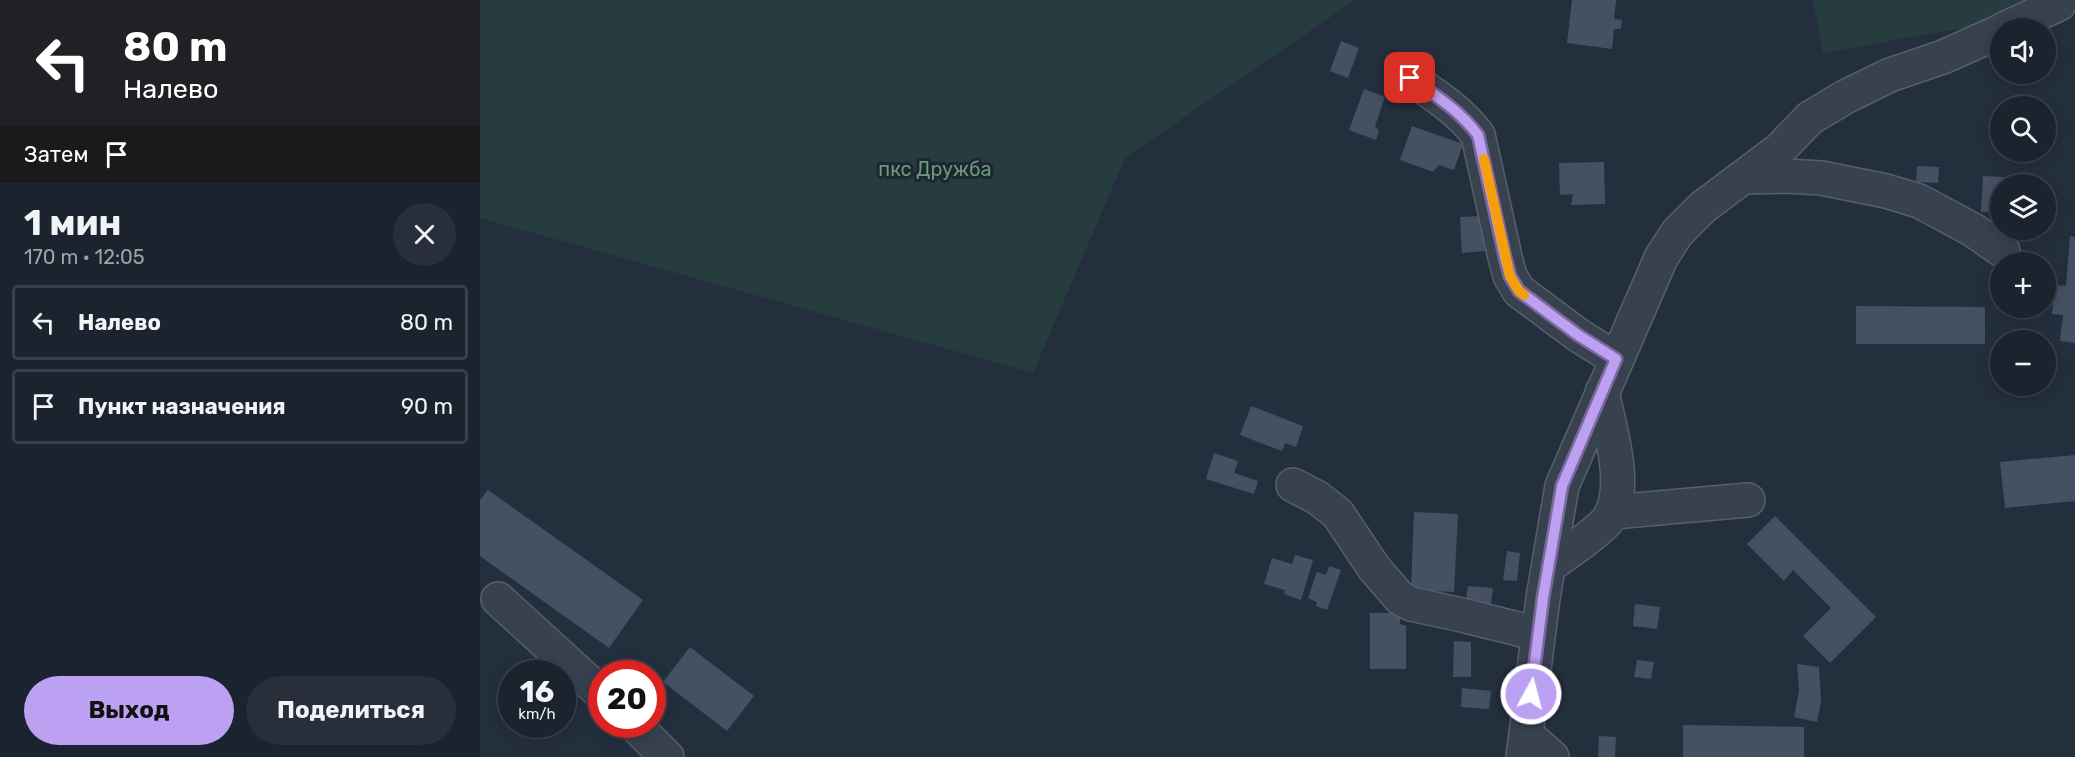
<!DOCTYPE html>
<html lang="ru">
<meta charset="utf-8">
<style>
:root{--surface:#1b232e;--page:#282f3a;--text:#f1f3f6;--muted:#a0a4aa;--line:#39404a;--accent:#bca0f2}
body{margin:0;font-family:Rubik,sans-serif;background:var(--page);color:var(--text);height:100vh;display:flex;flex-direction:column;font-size:22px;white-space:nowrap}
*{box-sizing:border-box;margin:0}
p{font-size:20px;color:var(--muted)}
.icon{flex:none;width:33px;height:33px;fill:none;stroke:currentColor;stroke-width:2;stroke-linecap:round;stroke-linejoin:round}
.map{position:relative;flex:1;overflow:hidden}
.sheet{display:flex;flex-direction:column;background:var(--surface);width:480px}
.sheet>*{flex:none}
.hud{background:#202124;color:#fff;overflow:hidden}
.controls{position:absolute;left:1510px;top:18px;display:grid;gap:12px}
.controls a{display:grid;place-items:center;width:66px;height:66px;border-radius:50%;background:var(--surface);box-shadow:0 3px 15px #0003,0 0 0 2px var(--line);font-size:30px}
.speed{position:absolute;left:18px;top:660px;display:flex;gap:12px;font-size:30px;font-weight:700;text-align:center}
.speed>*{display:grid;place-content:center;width:78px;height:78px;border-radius:50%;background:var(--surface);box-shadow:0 3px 15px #0003,0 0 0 2px var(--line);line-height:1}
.speed small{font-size:15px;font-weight:400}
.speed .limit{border:9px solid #d22;background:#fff;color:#111}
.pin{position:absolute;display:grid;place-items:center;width:51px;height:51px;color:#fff;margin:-26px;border-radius:12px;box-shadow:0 3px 9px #0006}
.me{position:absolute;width:66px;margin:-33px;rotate:7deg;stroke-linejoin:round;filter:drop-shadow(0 0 4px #0008)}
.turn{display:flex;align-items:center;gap:21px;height:126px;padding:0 24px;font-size:27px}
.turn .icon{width:78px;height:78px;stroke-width:2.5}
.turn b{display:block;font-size:42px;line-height:51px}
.then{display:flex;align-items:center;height:57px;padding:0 24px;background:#0003;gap:12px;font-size:22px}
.round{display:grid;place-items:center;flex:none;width:63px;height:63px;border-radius:32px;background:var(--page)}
.overview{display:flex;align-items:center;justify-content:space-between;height:102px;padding:0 24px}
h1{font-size:36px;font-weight:700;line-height:45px}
.action{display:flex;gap:12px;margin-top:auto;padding:12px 24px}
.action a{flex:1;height:69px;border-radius:36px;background:var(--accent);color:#111;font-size:24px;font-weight:700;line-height:69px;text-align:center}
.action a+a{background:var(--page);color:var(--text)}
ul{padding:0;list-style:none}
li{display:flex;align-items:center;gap:18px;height:75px;margin:0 12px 9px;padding:0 12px;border:3px solid var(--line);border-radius:6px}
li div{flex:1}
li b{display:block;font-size:22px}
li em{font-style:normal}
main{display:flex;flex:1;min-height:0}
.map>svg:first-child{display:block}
.green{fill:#263c3f}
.building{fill:#455162}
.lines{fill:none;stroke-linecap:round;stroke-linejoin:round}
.minor-casing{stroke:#565f6c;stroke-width:36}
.minor{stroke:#38414e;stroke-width:33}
.route-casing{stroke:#7a689d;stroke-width:15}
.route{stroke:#bca0f2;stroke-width:10}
.slow{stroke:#f59e0b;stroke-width:10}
.labels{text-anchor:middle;stroke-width:6;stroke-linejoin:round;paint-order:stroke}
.park-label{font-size:20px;fill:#6b9a76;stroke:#1d2633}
</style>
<main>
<section class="sheet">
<div class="hud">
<div class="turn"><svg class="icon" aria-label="left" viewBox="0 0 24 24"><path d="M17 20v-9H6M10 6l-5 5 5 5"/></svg><div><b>80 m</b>Налево</div></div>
<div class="then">Затем<svg class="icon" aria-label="arrive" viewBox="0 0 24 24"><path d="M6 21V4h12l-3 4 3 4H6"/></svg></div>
</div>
<div class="overview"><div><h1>1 мин</h1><p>170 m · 12:05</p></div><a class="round"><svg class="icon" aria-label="close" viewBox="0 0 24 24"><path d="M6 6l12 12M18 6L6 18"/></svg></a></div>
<ul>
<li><svg class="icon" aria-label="left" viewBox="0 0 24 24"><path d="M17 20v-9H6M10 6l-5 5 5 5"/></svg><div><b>Налево</b></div><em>80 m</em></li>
<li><svg class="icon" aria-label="arrive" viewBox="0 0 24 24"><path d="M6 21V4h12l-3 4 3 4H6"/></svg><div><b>Пункт назначения</b></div><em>90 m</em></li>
</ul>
<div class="action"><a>Выход</a><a>Поделиться</a></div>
</section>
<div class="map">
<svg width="1595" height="757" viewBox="0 0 1595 757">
<rect width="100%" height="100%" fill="#242f3e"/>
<path class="green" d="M0,0H875L645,158L553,373L0,218Z
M1333,0H1595V8L1343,53Z"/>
<path class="building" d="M1092,0H1136L1134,19L1142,20L1141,29H1134L1132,49L1087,43Z
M861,41L879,48L868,78L850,71Z
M884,89L905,97L895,126L899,131L896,140L869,130Z
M932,126L983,144L974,170L959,165L953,172L920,160Z
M1124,162L1125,204L1091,205L1093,194L1080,195L1079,163Z
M1437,166L1459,167L1458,183L1436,182Z
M1503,176L1555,179L1554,184H1521V213L1501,212Z
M1002,216L1005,251L982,253L980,217Z
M1590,236L1595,237V343L1580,341L1583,315L1572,314L1574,285L1586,286Z
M1376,306L1505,307V344H1376Z
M771,406L823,426L816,447L805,443L802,451L760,435Z
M734,453L758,461L754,473L778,481L774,494L726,479Z
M1595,455V501L1525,508L1520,462Z
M8,490L163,600L129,648L0,556V500Z
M934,512L978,514L974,592L931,590Z
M1295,516L1396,617L1350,663L1323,636L1351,608L1313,570L1304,581L1267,544Z
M1027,551L1040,553L1037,581L1023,580Z
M815,555L833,560L821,600L804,594L805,590L784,584L792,558L812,564Z
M849,566L861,570L847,610L836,606L837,602L828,598L837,572L846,575Z
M988,586L1013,588L1010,610L985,607Z
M1155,604L1180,607L1177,629L1153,626Z
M890,613H920V624L926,626V669H890Z
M974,641L991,642V677H973Z
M210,647L274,696L247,731L183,682Z
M1157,660L1174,662L1171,679L1154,677Z
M1317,664L1339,667L1341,701L1337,722L1314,717L1319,691Z
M982,688L1011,691L1009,709L981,707Z
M1203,725L1324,727V757H1203Z
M1119,736L1136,737L1135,757H1118Z"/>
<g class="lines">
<g class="minor-casing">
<path id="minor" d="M1526,28L1579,4L1580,0
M930,78C955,95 979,110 998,135L1025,257L1030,276L1039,291L1098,335L1136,359
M1264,177L1307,176L1341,178L1406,191L1439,201L1493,230L1523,251
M813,485L838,498L858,514L894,568L920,598L931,604L982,615L1058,634
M1133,512L1268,500
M1068,567C1086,553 1111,538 1126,522C1151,493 1129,425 1122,392
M18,599L122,694
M154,724L187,757
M1046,734L1072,757
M1043,757L1063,598L1082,486L1181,258L1197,233L1223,207L1299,150L1330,118L1365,97L1410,75L1463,57L1521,31"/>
</g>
<use href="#minor" class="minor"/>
</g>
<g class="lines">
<g class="route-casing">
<path id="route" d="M930,78C955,95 979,110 998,135L1025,257L1030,276L1039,291L1098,335L1136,359L1082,486L1063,598L1051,694"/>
</g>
<use href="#route" class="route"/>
<path class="slow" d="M1004,159L1030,276L1039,291L1044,295"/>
</g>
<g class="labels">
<g class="park-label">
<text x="455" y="176">пкс Дружба</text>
</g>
</g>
</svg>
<div class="controls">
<a><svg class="icon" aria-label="sound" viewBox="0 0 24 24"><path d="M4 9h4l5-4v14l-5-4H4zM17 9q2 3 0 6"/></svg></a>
<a><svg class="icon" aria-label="search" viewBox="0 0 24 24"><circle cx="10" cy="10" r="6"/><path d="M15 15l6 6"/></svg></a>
<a><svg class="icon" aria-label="layers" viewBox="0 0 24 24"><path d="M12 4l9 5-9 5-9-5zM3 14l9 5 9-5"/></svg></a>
<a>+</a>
<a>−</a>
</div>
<div class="speed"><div>16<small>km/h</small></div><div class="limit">20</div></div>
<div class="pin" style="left:930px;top:78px;background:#d93025"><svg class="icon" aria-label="arrive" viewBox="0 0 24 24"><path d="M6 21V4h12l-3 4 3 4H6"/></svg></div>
<svg class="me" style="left:1051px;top:694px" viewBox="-20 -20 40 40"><circle r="17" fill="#bca0f2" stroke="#fff" stroke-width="3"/><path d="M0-11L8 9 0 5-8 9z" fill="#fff"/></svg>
</div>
</main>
